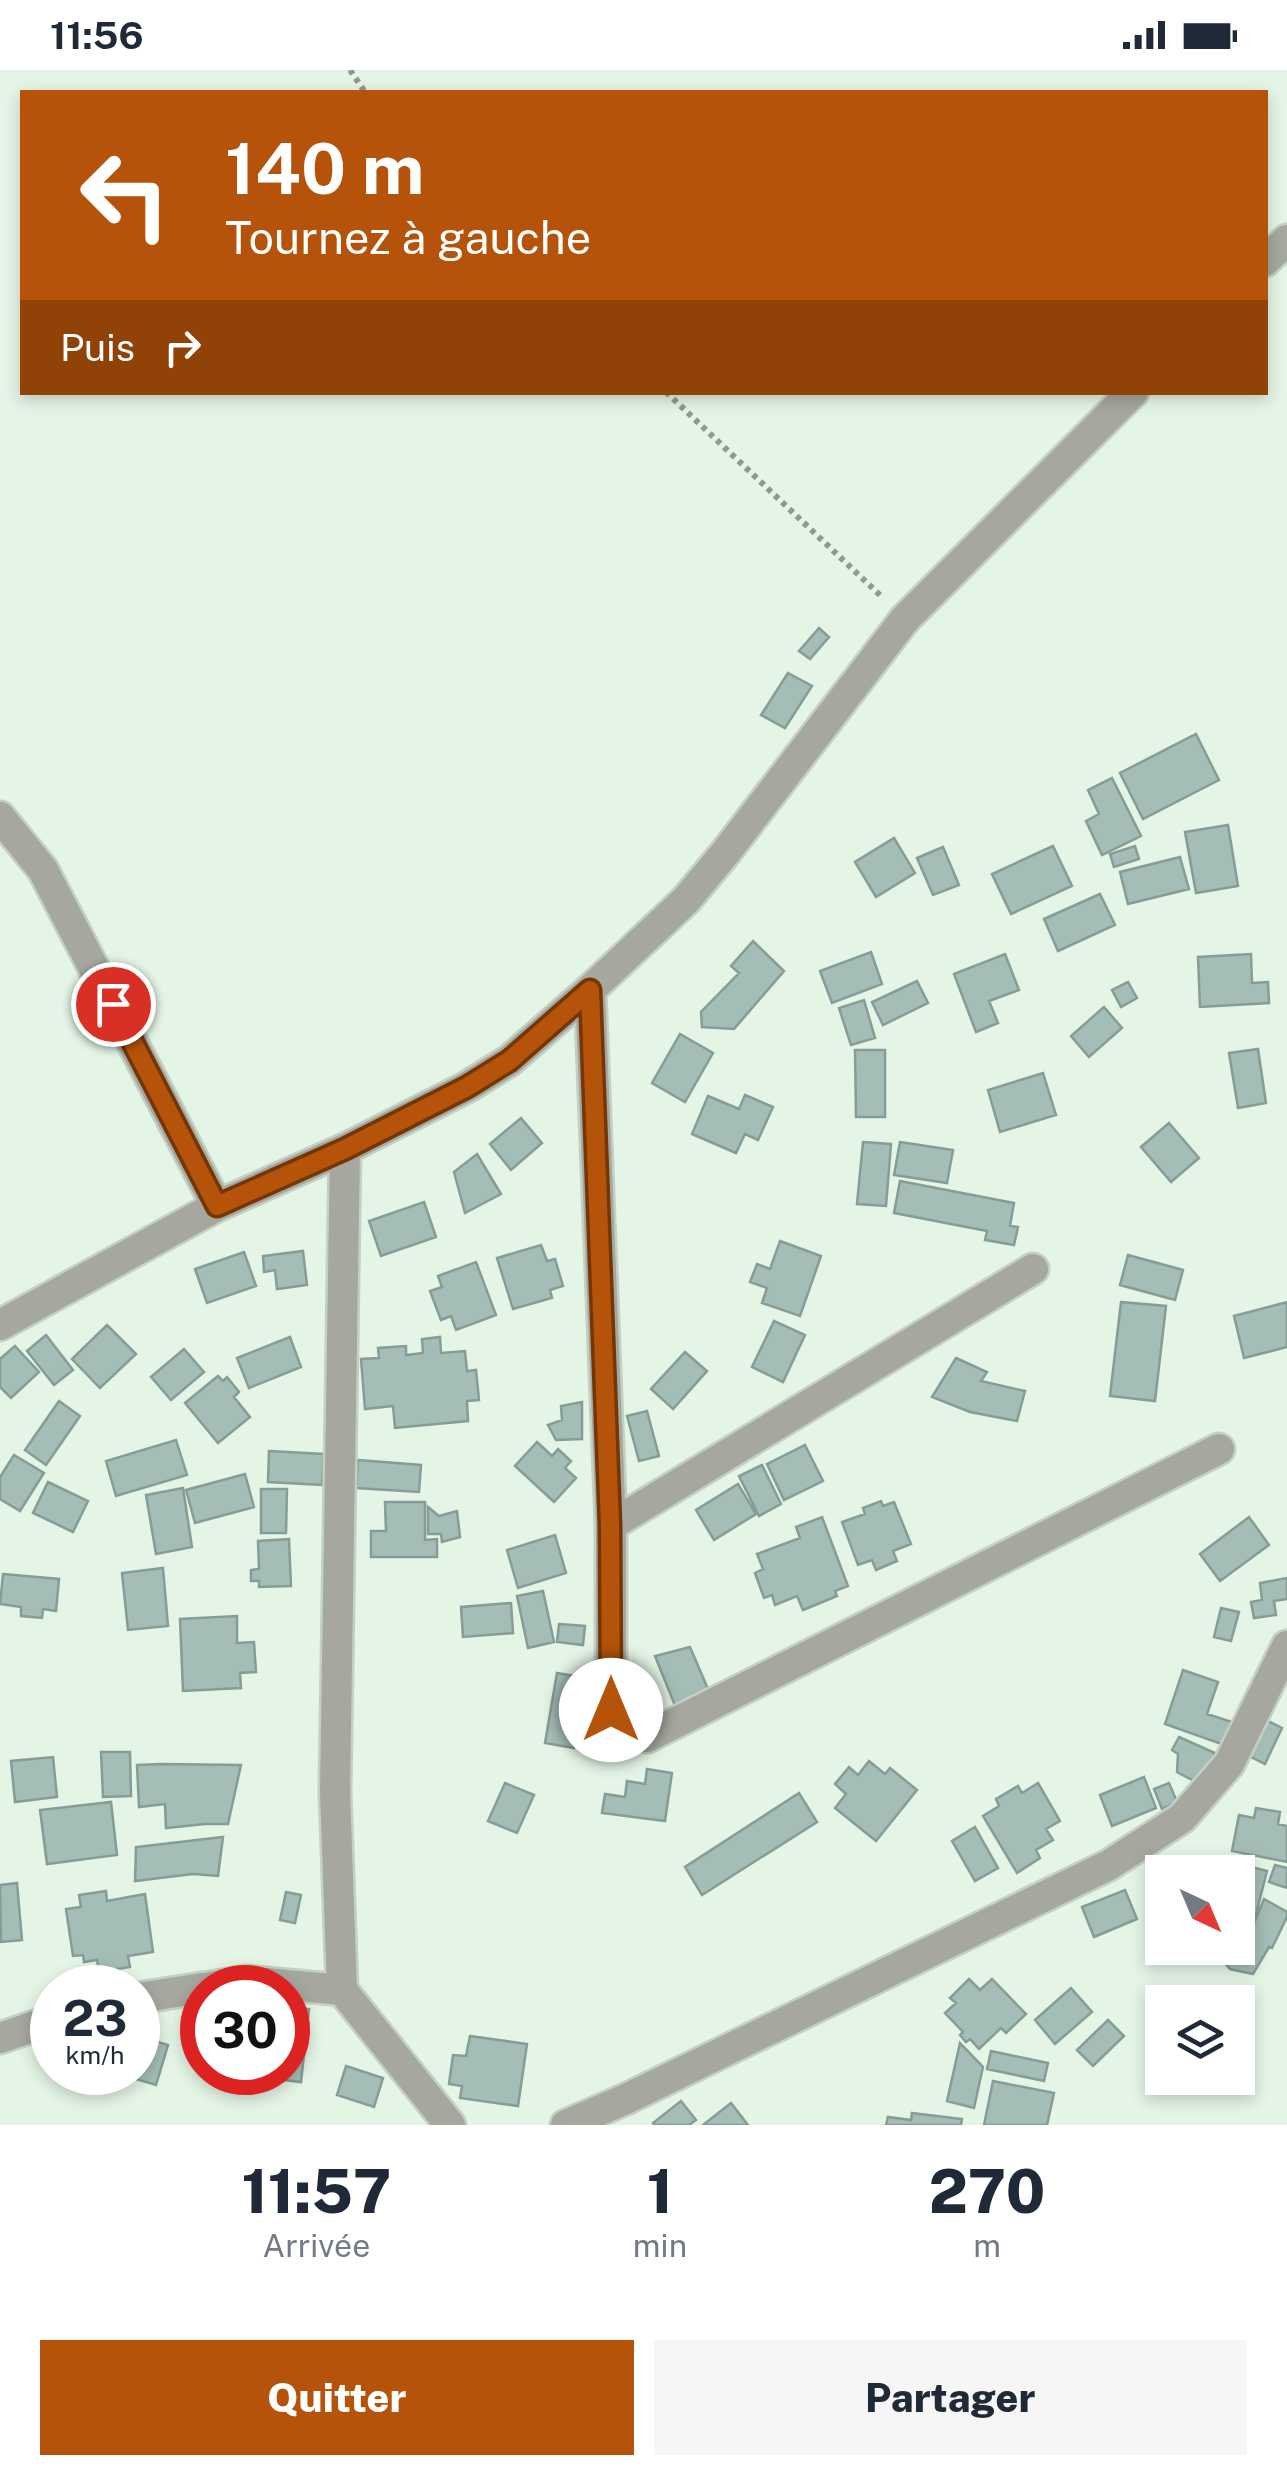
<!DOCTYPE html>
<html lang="fr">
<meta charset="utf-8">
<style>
:root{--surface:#fff;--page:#f6f6f7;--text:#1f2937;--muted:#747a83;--accent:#b45309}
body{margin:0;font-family:"Public Sans",sans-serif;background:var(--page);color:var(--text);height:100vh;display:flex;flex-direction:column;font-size:38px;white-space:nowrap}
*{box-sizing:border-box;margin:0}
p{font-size:32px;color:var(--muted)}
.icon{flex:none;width:55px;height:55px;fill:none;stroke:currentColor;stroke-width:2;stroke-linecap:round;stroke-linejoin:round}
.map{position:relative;height:2055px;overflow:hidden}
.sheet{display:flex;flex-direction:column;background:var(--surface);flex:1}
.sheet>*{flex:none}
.guide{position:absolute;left:20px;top:20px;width:1248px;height:305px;border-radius:0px;box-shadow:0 5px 15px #0003;background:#b45309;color:#fff;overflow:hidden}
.needle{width:65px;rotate:136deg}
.controls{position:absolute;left:1145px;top:1785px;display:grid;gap:20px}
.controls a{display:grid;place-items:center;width:110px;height:110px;border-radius:0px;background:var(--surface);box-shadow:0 5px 15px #0003;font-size:50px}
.speed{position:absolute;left:30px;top:1895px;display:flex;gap:20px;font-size:50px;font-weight:700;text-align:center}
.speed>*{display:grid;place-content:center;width:130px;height:130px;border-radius:50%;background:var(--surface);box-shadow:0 5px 15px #0003;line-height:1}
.speed small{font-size:25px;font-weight:400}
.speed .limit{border:15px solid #d22;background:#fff;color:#111}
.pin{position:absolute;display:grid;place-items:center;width:85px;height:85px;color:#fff;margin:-42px;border:5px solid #fff;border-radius:50%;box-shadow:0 2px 10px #0007}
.me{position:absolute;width:110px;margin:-55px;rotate:0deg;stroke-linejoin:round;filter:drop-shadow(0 0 8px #0008)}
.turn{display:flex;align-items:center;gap:35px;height:210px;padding:0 40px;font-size:45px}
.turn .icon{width:130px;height:130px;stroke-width:2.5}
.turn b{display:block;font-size:70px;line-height:85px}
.then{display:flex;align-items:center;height:95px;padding:0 40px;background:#0003;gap:20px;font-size:38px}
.eta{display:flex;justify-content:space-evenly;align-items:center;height:170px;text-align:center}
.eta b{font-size:60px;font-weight:800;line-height:70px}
.primary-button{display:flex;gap:20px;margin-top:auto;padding:20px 40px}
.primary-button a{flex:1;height:115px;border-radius:0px;background:var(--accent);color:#fff;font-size:40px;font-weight:800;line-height:115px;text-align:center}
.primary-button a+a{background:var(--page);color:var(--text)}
.status{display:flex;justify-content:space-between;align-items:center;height:70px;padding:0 50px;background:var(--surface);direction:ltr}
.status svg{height:28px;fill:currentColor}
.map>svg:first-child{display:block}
.building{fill:#a5bdb7;stroke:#869d97;stroke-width:2.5}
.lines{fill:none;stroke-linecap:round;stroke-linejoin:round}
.street-casing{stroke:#c2d1c3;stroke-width:35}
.path{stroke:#8e9a8e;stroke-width:6;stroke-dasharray:5 5;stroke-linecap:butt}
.street{stroke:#a6a89f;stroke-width:30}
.route-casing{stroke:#753606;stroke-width:25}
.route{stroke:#b45309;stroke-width:18}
</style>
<div class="status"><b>11:56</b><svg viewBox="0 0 49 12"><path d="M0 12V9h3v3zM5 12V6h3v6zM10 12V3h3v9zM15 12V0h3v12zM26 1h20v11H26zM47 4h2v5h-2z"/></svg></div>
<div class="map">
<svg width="1287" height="2055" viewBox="0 0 1287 2055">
<rect width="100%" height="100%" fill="#e4f5e5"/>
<path class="building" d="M819,558L829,567L810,589L799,581Z
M788,603L812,616L785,658L761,645Z
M1196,664L1219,710L1143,749L1120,703Z
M1112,708L1141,766L1102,785L1086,751L1099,744L1088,720Z
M1228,755L1238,816L1196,823L1185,762Z
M894,768L915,803L876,827L855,792Z
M1053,776L1072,816L1011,844L992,804Z
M1135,776L1139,789L1114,797L1110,784Z
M943,777L959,815L933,825L917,788Z
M1180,787L1189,819L1128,834L1120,802Z
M1100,824L1115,855L1058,881L1044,849Z
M753,871L784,901L734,959L702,957L701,942L739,903L731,896Z
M871,882L882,914L832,933L820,901Z
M1005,884L1019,920L989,931L998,953L976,962L954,904Z
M1251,884L1252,913L1268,912L1269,933L1200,937L1198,887Z
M917,911L928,933L883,955L872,932Z
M1128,912L1137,928L1121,937L1112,920Z
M864,930L875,968L851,975L839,938Z
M1104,937L1122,958L1089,987L1071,966Z
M680,964L713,983L685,1032L652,1013Z
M1258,979L1266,1033L1238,1038L1229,983Z
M855,980H885V1047H856Z
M1043,1003L1056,1045L1000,1062L988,1020Z
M745,1025L773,1037L758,1070L745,1064L736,1083L692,1064L708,1026L739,1039Z
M521,1048L542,1073L511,1100L490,1074Z
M1169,1053L1199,1088L1171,1112L1141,1077Z
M863,1072L891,1074L886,1136L857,1134Z
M900,1072L953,1080L947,1113L894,1105Z
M477,1084L501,1124L465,1143L454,1102Z
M900,1111L1014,1133L1010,1156L1018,1157L1014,1175L985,1170L987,1161L894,1143Z
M424,1132L436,1167L381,1186L369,1151Z
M780,1171L821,1186L800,1246L762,1233L767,1218L750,1212L757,1194L770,1199Z
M541,1175L547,1191L555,1189L563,1216L550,1220L552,1228L513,1239L497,1188Z
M303,1181L307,1215L277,1219L275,1200L264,1202L263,1186Z
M244,1182L256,1216L207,1233L195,1199Z
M1128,1185L1183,1200L1175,1230L1120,1215Z
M476,1192L496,1245L456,1260L451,1246L441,1250L430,1221L442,1217L438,1206Z
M1121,1232L1166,1236L1155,1331L1110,1326Z
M1287,1232V1277L1244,1288L1234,1246Z
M774,1251L805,1265L783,1312L752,1297Z
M107,1255L136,1284L100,1318L72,1289Z
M46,1265L73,1300L54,1315L27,1281Z
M290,1267L301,1297L249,1318L237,1288Z
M440,1267L441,1283L465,1281L467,1301L476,1300L479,1330L467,1331L468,1351L395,1358L393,1336L365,1339L361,1289L379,1288L378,1278L406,1276V1285L423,1283L422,1269Z
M15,1276L39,1302L11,1328L0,1317V1289Z
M184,1279L204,1302L171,1330L151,1307Z
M685,1282L707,1301L673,1339L651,1319Z
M956,1288L987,1302L981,1311L1025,1321L1017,1351L970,1342L932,1327Z
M218,1306L223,1311L227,1307L239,1322L234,1327L250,1347L218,1373L185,1333Z
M59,1331L80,1346L46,1395L25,1380Z
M582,1332V1369L556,1370L548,1355L562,1350L561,1336Z
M647,1341L659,1386L639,1391L627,1346Z
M176,1370L187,1405L116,1426L106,1391Z
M537,1372L552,1386L558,1379L571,1391L565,1398L576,1408L554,1432L515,1396Z
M805,1375L823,1411L784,1430L767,1394Z
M269,1381L324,1384L322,1415L268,1412Z
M14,1385L44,1403L20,1441L0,1429V1407Z
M358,1390L421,1395L419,1422L356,1418Z
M762,1395L781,1434L759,1446L739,1406Z
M245,1404L254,1437L195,1453L186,1420Z
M48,1412L88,1431L73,1462L33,1443Z
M738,1414L756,1444L714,1470L696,1440Z
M183,1418L192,1477L156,1484L146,1425Z
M261,1419H287L286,1463H261Z
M881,1431L883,1436L894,1432L911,1474L893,1481L897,1491L876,1500L872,1490L858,1495L842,1452L865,1444L863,1438Z
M385,1432H425V1470L437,1469V1487H371V1461H386Z
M428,1437L439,1446L457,1441L460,1467L442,1472L441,1464H428Z
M822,1447L848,1516L835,1521L837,1526L803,1540L797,1526L775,1535L772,1525L764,1528L755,1503L763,1499L757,1484L800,1468L796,1457Z
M1249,1447L1269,1475L1220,1511L1200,1484Z
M555,1465L566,1503L518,1518L507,1480Z
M289,1469L291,1516L259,1517V1511H251V1500L259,1499L258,1471Z
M163,1498L168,1556L128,1560L122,1503Z
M3,1504L59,1509L56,1541L43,1539L42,1548L21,1546V1537L0,1534Z
M1287,1508V1529L1274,1531L1276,1545L1254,1548L1251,1532L1262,1530L1260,1513Z
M543,1521L554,1572L528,1578L517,1526Z
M511,1533L513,1563L463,1567L461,1537Z
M1221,1538L1239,1542L1231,1571L1214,1567Z
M237,1546V1573L254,1572L256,1602L240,1603L241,1618L183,1621L180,1549Z
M559,1554L585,1556L583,1575L557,1572Z
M690,1577L711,1626L676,1638L655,1586Z
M1183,1600L1218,1612L1207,1644L1232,1652L1224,1675L1165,1654Z
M557,1603L586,1608L574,1678L545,1673Z
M1262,1648L1282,1658L1265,1694L1245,1684Z
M1179,1667L1215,1683L1211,1697L1196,1712L1177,1702L1178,1684L1172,1680Z
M101,1682H130L131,1726L103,1727Z
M53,1687L57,1727L15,1732L11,1691Z
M869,1691L885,1704L890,1698L917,1720L876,1771L835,1738L846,1724L835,1714L849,1697L858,1705Z
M161,1694L241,1695L228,1754H205L166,1758L165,1734L139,1737L137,1695Z
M647,1699L672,1703L665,1751L602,1743L605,1724L625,1727L627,1711L645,1714Z
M1144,1707L1156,1738L1112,1756L1100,1725Z
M505,1713L534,1725L517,1763L488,1751Z
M1038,1713L1060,1751L1046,1759L1053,1770L1036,1780L1040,1788L1017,1803L983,1746L999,1736L996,1729L1018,1716L1022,1723Z
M1169,1713L1177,1732L1162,1739L1154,1719Z
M799,1723L817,1752L702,1825L685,1797Z
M111,1732L117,1785L47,1794L40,1740Z
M1256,1738L1280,1742L1278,1754L1287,1756V1792L1232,1781L1239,1745L1254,1748Z
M975,1757L998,1798L975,1811L952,1771Z
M223,1767L218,1806L193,1804L135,1811L136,1777Z
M1238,1790L1244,1791L1243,1795L1267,1801L1255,1848L1238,1844V1802H1211L1213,1797L1236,1802Z
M1275,1795L1287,1798V1818L1269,1812Z
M17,1813L22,1870L1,1872L0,1815Z
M1125,1820L1137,1849L1094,1867L1082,1837Z
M106,1821L107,1831L145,1824L153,1882L128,1886L130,1897L99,1902L97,1890L84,1892L83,1885L73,1886L66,1839L81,1837L79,1825Z
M286,1822L301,1825L295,1853L280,1850Z
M1264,1829L1287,1842V1847L1272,1878L1269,1877L1253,1904L1230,1899L1212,1878H1238V1874L1244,1878Z
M969,1909L980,1920L992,1909L1026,1944L1006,1963L1001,1958L979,1979L970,1969L966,1972L960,1965L963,1962L945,1943L956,1933L950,1928Z
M1071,1918L1092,1942L1055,1974L1035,1950Z
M288,1937L309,1939L301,2012L265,2008V2002H288Z
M1108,1950L1124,1966L1093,1996L1077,1980Z
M470,1966L527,1974L518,2036L460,2028L462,2016L449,2014L453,1985L466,1986Z
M142,1967L168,1975L156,2015L129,2007L131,2002H138V1981Z
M960,1973L983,1997L974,2038L947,2031Z
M991,1981L1048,1993L1044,2011L987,1999Z
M346,1996L383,2008L374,2037L337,2025Z
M993,2011L1054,2023L1047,2055H984Z
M681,2031L696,2050L689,2055H655L653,2053Z
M731,2033L748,2055H703Z
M912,2043L962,2049L961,2055H886L888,2047L911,2050Z"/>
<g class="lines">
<g class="street-casing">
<path id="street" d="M1265,191L1287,170
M0,747L43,800L217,1136
M590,920L611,1455V1640L625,1658L647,1667L1219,1379
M345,1079L335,1722L342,1920L450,2055
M0,1255L217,1136L345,1079L467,1017L509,991L590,920L686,830L726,782L905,549L1133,322
M611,1455L1033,1199
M205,1918L246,1911L342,1920
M138,1928L202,1918
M0,1968L52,1950
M566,2055L626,2029L1109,1795L1182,1748L1229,1694L1287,1576"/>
</g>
<path class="path" d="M350,0L365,22
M666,322L882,527"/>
<use href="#street" class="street"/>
</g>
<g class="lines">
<g class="route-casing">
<path id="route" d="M113,934L217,1136L345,1079L467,1017L509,991L590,920L610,1455L611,1640"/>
</g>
<use href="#route" class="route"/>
</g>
</svg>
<div class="controls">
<a><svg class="needle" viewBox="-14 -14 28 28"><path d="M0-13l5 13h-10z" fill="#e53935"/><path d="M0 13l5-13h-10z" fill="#747a83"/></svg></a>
<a><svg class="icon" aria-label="layers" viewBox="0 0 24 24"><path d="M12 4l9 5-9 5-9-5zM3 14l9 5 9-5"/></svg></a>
</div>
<div class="speed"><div>23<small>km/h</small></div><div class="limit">30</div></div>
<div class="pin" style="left:113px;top:934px;background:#d93025"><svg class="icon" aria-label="arrive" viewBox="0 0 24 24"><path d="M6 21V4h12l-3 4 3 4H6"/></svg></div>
<svg class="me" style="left:611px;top:1640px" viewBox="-20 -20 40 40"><circle r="19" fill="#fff"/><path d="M0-13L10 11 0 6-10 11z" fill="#b45309"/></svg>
<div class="guide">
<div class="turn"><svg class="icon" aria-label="left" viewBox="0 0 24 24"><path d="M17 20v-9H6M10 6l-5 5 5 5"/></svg><div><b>140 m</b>Tournez à gauche</div></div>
<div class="then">Puis<svg class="icon" aria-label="right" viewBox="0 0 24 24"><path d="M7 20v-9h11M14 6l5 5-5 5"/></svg></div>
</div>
</div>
<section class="sheet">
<div class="eta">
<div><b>11:57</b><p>Arrivée</p></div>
<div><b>1</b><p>min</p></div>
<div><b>270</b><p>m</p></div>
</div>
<div class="primary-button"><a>Quitter</a><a>Partager</a></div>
</section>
